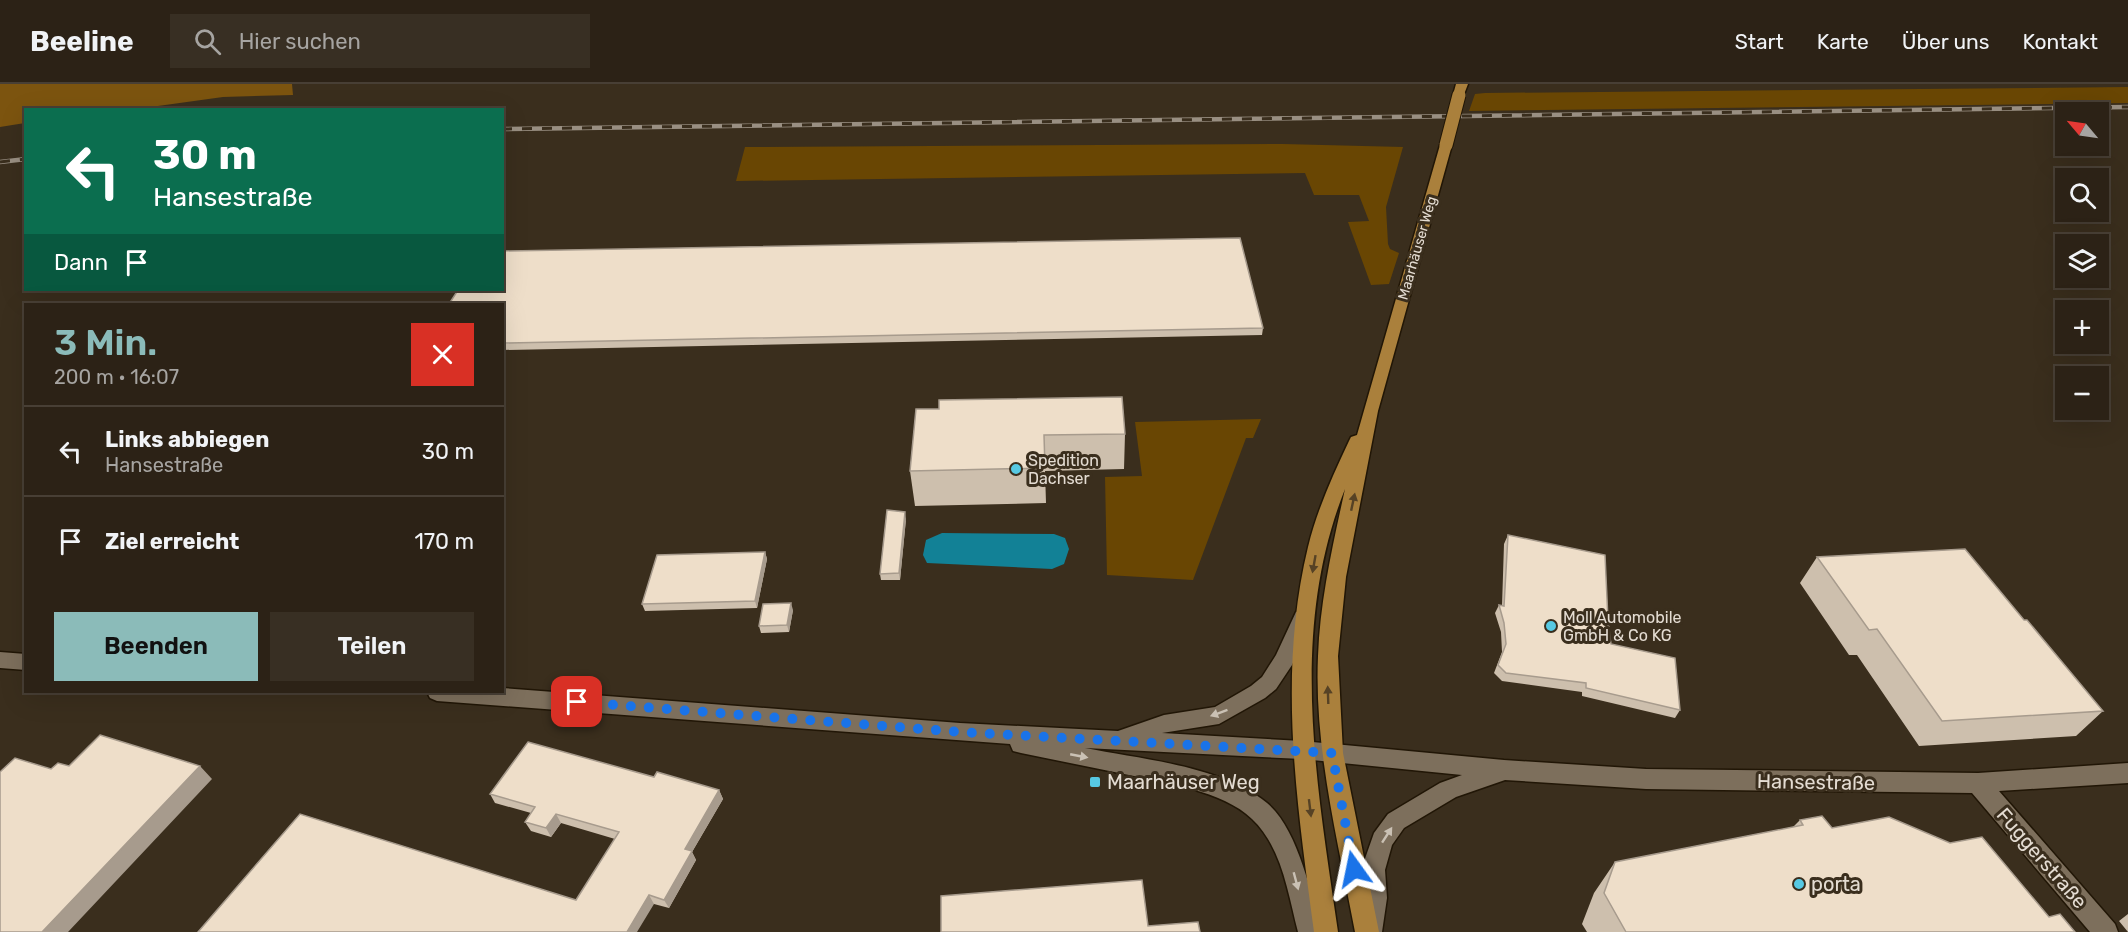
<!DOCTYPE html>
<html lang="de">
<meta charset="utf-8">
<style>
:root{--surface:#2c2216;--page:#382f23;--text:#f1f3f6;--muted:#a6a4a1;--line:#483f35;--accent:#8bbbb9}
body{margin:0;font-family:Rubik,sans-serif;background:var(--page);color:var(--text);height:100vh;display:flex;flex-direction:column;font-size:22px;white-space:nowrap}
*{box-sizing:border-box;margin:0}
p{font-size:20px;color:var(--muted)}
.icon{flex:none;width:33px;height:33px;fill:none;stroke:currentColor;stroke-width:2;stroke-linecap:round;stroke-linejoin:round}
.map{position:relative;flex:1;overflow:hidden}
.panel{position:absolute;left:24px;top:219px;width:480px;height:390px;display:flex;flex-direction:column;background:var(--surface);border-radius:0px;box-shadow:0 6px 24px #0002,0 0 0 2px var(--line)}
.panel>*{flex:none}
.top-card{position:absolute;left:24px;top:24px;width:480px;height:183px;border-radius:0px;box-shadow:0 6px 24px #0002,0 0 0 2px var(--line);background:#0b6e4f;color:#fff;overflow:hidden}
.needle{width:39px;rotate:299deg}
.fabs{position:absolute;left:2055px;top:18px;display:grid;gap:12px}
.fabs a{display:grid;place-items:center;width:54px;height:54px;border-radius:0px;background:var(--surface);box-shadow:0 6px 24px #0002,0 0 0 2px var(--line);font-size:30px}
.pin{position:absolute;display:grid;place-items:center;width:51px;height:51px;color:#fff;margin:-26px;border-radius:12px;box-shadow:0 3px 9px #0006}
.me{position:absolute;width:66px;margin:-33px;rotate:348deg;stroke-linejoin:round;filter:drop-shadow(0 0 4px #0008)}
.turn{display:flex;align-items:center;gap:21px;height:126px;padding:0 30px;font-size:27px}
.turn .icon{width:78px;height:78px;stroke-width:2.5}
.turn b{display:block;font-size:42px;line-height:51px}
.then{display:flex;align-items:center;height:57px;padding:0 30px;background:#0003;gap:12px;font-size:22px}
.round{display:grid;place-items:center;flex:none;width:63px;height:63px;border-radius:0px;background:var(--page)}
.head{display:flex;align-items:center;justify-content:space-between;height:102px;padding:0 30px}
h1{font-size:36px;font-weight:600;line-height:45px;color:var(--accent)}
.primary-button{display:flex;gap:12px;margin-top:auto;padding:12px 30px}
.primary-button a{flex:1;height:69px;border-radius:0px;background:var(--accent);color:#111;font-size:24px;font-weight:600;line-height:69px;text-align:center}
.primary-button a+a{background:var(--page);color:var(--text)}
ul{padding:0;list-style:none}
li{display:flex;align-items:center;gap:18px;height:90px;padding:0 30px;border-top:2px solid var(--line)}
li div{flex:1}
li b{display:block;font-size:22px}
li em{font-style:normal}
header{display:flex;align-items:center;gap:36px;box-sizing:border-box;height:84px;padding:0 30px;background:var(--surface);border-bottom:2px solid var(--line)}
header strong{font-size:28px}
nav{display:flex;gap:33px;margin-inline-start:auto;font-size:21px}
.search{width:420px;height:54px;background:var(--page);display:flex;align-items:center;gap:15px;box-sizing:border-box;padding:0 21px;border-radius:0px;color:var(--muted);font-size:22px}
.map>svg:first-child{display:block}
.green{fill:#694603}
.forest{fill:#7c540f}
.water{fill:#128196}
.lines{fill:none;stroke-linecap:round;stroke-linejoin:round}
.minor-casing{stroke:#211606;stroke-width:3}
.major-casing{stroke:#211606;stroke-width:3}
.minor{fill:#7d6f5c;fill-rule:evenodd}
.major{fill:#aa803c;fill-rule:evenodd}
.rail-casing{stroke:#998f82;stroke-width:4.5}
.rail{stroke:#3a2e1d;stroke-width:3;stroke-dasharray:10;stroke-linecap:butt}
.major-bridge-casing{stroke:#211606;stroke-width:15;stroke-linecap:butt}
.major-bridge{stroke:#aa803c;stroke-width:13}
.wall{fill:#cdbfad}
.shaded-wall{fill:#a79b8d}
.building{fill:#eedec9;stroke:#a79b8d;stroke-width:1.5}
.oneway{fill:#564225}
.oneway2{fill:#cac1b4}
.route{stroke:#1a73e8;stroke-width:10;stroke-dasharray:0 18}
.poi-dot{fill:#57c9e3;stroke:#3a2e1d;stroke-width:2}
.labels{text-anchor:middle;stroke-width:6;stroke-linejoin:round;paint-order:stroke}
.far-street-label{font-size:14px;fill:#e4dcd2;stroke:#3a2e1d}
.poi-label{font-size:16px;fill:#e4dcd2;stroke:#3a2e1d;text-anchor:start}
.near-poi-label{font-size:20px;fill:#e4dcd2;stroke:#3a2e1d;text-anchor:start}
.near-street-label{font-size:20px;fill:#e4dcd2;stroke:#3a2e1d}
</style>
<header>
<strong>Beeline</strong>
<div class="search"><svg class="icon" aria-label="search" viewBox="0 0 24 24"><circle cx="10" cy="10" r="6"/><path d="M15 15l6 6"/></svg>Hier suchen</div>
<nav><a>Start</a><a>Karte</a><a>Über uns</a><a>Kontakt</a></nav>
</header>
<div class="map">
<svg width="2128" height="848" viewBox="0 0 2128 848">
<rect width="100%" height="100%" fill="#3a2e1d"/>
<path class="green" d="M2128,3V19L1469,27L1475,10L1485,9Z
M1283,60L1403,63L1386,123L1388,160L1390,165L1399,169L1389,200L1371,201L1348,138L1369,137L1359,111H1314L1305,89L736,97L745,63Z
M1261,335L1253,354H1246L1193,496L1107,491L1105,393L1142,392L1135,338Z"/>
<path class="forest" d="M0,0H292L293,11L223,13L129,26H26L25,39L0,43Z"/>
<path class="water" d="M942,449L1054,450L1065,454L1069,465L1064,480L1052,485L927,479L923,471L926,456Z"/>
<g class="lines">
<g class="minor-casing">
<path id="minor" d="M1303,525L1310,528L1313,533L1292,581L1276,605L1265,614L1219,640L1162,649L1302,657L1504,676L1646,685L1978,689L2128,679V699L1999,707L2115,840L2118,848H2090L1972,709L1646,705L1505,696L1456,713L1404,744L1392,761L1385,786L1387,814L1382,848H1358L1363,814L1361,786L1374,749L1388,730L1440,699L1462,691L1302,675L1085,664C1141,675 1222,682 1267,719C1298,745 1311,810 1322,848H1298C1288,810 1282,763 1252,735C1224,707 1162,698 1124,690C1090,683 1055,676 1021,669L1013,667L1010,660L437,617L430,614L427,608H502V604L960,639L1118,647L1164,631L1215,623L1251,602L1262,593L1276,571L1296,528Z
M0,568L26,570V586L0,584Z"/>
</g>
<g class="major-casing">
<path id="major" d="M1456,0H1468L1463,13L1459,14L1453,11Z
M1446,57L1452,61L1378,327L1346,493L1338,572L1343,669L1379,848H1355C1338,757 1314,665 1318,572C1320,516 1333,460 1345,405C1288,548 1317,701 1338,848H1314C1297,720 1277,591 1308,463C1317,426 1333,391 1349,357L1351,353L1357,351L1440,61Z"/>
</g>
<use href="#minor" class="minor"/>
<use href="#major" class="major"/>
<g class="rail-casing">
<path id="rail" d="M502,45L2128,23
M0,78L26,75"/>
</g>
<use href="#rail" class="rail"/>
<g class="major-bridge-casing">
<path id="major-bridge" d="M1446,61L1459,11"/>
</g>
<use href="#major-bridge" class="major-bridge"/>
</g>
<path class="wall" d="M502,220L1263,244L1262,251L502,266Z
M916,325L1125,350L1124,385L1045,387L1046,419L915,422L910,387Z
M906,435L900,496H881L880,490Z
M1508,451L1608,536L1611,560L1680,626L1675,634L1582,612V608L1502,597L1494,589L1502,568L1501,548L1495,529L1499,521L1502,522L1504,460Z
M765,468L767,475L757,524L645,527L642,520Z
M1817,473L2024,536L2103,627L2076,652L1919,662L1857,571H1849L1800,499Z
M793,526L789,548L761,549L759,542Z
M654,693L719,706L723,715L692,768L696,776L669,824L654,820L576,816L615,755L561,739L551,753L531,747L525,738L531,729L495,719L490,710Z
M1800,736L1832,744L2049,833L2075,848H1587L1582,840L1594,809L1615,778L1793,743Z
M2128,830V848L2119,837Z"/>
<path class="shaded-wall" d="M905,428L906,435L900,496L899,489Z
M765,468L767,475L757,524L755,517Z
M791,519L793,526L789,548L787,541Z
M200,682L212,695L68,848H42Z
M719,706L723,715L692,768L696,776L669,824L664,816L685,765Z
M556,730L561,739L551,753L546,744Z
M649,811L654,820L637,848H627Z"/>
<path class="building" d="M1240,154L1263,244L502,259V220H449L458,206H502V167Z
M1122,313L1125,350L1044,351L1045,384L910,387L916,325H939V316Z
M887,426L905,428L899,489L880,490Z
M1508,451L1605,471L1608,536L1611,560L1675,574L1680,626L1586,604V599L1506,589L1498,581L1506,560L1504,539L1499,521L1504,522Z
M1965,465L2024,536H2027L2103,627L1942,637L1877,545L1869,546L1817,473Z
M765,468L755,517L642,520L657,471Z
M791,519L787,541L759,542L763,520Z
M100,651L200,682L42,848H0V688L15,674L51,685L58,679L69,682Z
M528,658L654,693L657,688L719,706L685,765L692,767L664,816L649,811L627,848H198L300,730L576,816L619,748L556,730L546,744L525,738L535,723L490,710Z
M1822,732L1832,744L1889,733L1950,759L1982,753L2049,833L2060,830L2075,848H1626L1604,809L1615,778L1803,741L1800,736Z
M1142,796L1148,842L1198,838L1200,848H941V812Z"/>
<defs><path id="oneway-solid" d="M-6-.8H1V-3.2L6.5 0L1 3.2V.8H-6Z" transform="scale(1.5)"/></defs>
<g class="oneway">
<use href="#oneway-solid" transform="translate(1353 418) rotate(-78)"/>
<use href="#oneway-solid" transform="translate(1314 480) rotate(100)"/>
<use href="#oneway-solid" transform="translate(1328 611) rotate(-92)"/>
<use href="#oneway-solid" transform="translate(1310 724) rotate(83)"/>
</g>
<g class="oneway2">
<use href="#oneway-solid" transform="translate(1219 629) rotate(160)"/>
<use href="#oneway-solid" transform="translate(1079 672) rotate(11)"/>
<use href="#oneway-solid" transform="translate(1387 751) rotate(-57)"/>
<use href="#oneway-solid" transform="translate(1296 797) rotate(75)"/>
</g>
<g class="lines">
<path class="route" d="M577,618L960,648L1332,669L1354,785"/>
</g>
<g class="poi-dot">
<circle cx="1016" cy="385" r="6"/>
<circle cx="1551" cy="542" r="6"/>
<rect x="1089" y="692" width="12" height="12" rx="3"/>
<circle cx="1799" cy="800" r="6"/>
</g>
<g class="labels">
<g class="far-street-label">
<text transform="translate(1417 164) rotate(-74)" y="5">Maarhäuser Weg</text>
</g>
<g class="poi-label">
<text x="1028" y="382">Spedition<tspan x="1028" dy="18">Dachser</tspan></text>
<text x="1563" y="539">Moll Automobile<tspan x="1563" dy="18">GmbH &amp; Co KG</tspan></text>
</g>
<g class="near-poi-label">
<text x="1107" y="705">Maarhäuser Weg</text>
<text x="1811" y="807">porta</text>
</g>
<g class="near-street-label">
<text transform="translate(1816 698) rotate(1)" y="7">Hansestraße</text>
<text transform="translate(2042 774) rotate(49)" y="7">Fuggerstraße</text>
</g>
</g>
</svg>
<div class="fabs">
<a><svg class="needle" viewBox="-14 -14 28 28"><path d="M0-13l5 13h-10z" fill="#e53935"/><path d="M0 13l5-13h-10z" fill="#a6a4a1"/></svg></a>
<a><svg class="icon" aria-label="search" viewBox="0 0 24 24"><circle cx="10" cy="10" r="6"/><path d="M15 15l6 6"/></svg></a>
<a><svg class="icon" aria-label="layers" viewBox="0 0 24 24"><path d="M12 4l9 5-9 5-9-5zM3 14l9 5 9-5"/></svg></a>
<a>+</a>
<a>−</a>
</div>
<div class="pin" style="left:577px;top:618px;background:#d93025"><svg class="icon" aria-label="arrive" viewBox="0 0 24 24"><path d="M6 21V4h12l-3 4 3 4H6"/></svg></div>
<svg class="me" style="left:1354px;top:785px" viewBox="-20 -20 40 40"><path d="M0-17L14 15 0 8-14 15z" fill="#1a73e8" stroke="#fff" stroke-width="4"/></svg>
<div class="top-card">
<div class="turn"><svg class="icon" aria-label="left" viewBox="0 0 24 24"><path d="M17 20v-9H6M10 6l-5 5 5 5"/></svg><div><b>30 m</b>Hansestraße</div></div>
<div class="then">Dann<svg class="icon" aria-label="arrive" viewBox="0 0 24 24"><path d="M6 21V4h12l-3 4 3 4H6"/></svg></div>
</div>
<section class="panel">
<div class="head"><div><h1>3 Min.</h1><p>200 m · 16:07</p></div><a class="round" style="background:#d93025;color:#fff"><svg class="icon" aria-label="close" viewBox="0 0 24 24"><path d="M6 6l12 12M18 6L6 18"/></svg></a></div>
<ul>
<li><svg class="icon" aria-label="left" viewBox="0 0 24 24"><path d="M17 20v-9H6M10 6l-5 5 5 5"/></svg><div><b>Links abbiegen</b><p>Hansestraße</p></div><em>30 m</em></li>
<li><svg class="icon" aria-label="arrive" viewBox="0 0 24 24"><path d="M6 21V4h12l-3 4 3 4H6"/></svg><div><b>Ziel erreicht</b></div><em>170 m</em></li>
</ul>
<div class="primary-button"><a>Beenden</a><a>Teilen</a></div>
</section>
</div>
